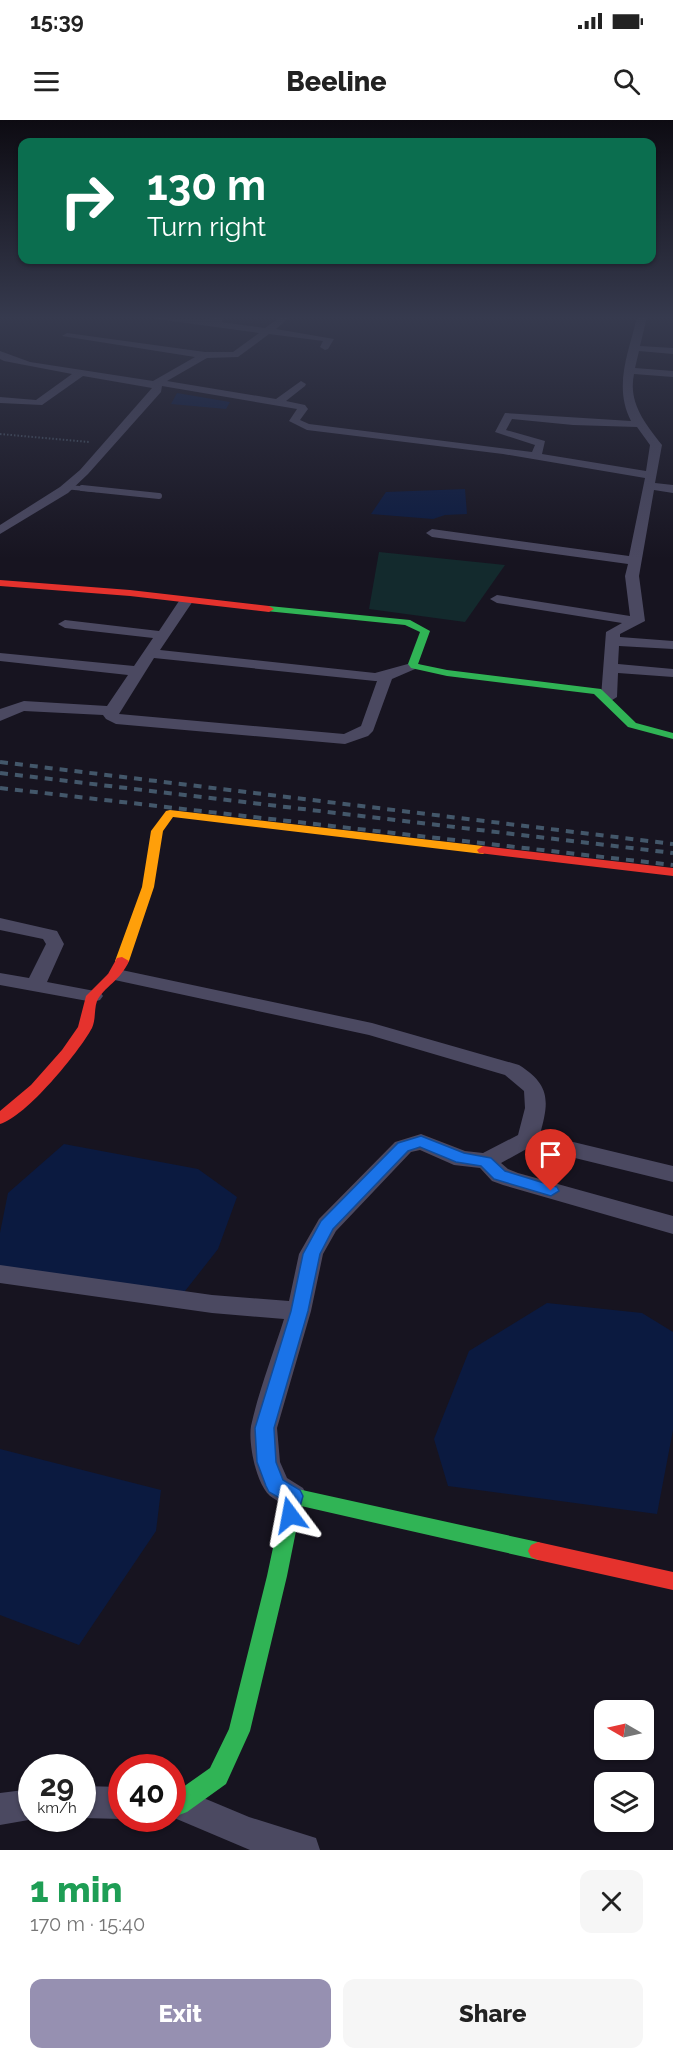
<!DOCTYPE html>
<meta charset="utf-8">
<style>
:root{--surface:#fff;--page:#f6f6f6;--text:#222;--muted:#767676;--accent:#9690b1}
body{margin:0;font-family:Raleway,sans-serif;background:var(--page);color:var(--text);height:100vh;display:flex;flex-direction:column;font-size:22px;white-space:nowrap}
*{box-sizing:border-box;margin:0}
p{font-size:20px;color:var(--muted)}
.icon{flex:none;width:33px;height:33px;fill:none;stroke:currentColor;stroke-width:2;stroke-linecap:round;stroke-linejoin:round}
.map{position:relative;height:1730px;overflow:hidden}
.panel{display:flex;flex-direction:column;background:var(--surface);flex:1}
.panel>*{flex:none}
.hud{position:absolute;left:18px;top:18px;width:638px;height:126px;border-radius:12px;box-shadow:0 2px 4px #0004;background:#0b6e4f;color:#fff;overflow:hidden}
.needle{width:39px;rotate:279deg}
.controls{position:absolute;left:594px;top:1580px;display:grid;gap:12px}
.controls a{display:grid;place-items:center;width:60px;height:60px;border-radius:12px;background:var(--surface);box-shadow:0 2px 4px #0004;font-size:30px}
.speed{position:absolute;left:18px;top:1634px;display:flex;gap:12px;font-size:30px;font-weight:700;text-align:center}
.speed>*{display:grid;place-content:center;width:78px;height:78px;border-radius:50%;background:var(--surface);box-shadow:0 2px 4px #0004;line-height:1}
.speed small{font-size:15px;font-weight:400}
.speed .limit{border:9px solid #d22;background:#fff;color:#111}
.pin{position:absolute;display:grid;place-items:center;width:51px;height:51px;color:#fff;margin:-62px -26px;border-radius:50% 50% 50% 0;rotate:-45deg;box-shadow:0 0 6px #0007}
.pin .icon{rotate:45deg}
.me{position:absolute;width:66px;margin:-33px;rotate:347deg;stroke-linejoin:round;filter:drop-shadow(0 0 4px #0008)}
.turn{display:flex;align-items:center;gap:21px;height:126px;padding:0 30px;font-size:27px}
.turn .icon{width:78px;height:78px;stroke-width:2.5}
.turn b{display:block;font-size:42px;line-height:51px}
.round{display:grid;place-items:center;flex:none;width:63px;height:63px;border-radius:12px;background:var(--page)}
.summary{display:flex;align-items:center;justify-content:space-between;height:102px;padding:0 30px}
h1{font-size:36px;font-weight:800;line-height:45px;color:#1e9e55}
.button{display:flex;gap:12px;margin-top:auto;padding:12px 30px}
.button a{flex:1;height:69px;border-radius:12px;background:var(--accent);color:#fff;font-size:24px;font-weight:800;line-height:69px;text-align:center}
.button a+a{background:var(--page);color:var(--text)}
.status{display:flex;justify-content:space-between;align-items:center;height:42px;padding:0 30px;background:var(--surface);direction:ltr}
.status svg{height:16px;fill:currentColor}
header{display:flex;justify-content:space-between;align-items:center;height:78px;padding:0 30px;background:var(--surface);font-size:27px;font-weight:800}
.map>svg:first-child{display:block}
.green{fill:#132a2d}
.water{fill:#0b1a40}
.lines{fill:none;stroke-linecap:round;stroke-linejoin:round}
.path{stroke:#465261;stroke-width:2;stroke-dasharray:1.5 2;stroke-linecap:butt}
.lane-far1{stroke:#4b4961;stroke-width:4.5}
.lane{stroke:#4b4961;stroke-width:6}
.street{fill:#4b4961;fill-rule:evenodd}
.fast{fill:#30b455;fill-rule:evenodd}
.slow{fill:#ff9f0a;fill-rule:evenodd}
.jam{fill:#e5322d;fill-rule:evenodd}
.rail{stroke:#43576a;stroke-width:4;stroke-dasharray:8 7;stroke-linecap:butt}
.route{fill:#1a73e8;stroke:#114b97;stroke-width:1.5}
</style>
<div class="status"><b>15:39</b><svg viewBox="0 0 49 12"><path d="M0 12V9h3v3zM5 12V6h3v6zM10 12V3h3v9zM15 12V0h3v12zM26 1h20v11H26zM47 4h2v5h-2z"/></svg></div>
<header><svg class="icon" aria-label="menu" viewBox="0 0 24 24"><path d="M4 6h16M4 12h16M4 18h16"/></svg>Beeline<svg class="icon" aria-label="search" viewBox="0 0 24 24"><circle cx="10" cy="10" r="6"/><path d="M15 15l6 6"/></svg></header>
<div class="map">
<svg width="673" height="1730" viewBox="0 0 673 1730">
<rect width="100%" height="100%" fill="#171420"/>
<path class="green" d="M379,432L505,445L465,502L369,489Z"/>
<path class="water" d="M177,273L230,282L226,289L171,284Z
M465,369L467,394L445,395L433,399L371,394L386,372Z
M64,1024L198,1049L237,1077L218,1129L178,1180L0,1149V1113L8,1073Z
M547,1183L642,1193L673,1212V1310L657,1394L448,1366L434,1319L469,1231Z
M0,1329L161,1370L156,1411L79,1525L0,1495Z"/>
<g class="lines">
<path class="path" d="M0,314L89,322"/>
<path class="lane-far1" d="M67,367L97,370"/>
<path class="lane" d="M82,368L159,376"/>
<path class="street" d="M142,197L201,200L218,197L223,200L221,202L265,208L280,197H290L276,209L334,219L328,229L325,230L320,227L323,221L269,214L238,237L207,238L167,261L276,279L301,261L306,264L305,266L286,281L305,285L308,289L300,300L309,304L532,332L535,325L495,312L505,293L631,301C613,266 629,232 637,197H647L640,226L673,228V234L639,231L635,248L673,251V257L634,254C628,283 645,303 662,325L655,363L673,365V373L654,370L639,456L645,501L620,514V517L673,521V529L619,526L618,544L673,549V557L618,553L617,577L609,582L604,580L601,577L606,512L622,503L497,483L490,479L497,475L630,496L625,456L628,444L432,417L426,413L432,409L629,436L645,358L503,334L307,310L289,301L297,289L162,266L161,272L88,354L68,373L0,414V405L60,367L80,350L152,268L83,256L42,285L0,283V277L36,280L72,254L4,241L0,239V231L30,242L153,261L195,237L62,216L67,213L205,232H233L259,213ZM512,299L573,305L637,307L650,325L646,351L542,334L545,321L506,310Z
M186,477L193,481L160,530L375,553L415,542L422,546L392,559L373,611L368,616L345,624L116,604L106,599L103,595L24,591L0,601V589L24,581L107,586L128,555L0,541V533L134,546L153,518L65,508L58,504L65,500L159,511L181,478ZM154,538L375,561H377L361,606L344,614L119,594Z
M0,798L57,811L64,824L47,862L100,872L103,876L100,880L93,882L0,865V853L29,858L46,824L43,819L0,810Z
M117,849L372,903L519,945C551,965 549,982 540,1014L673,1046V1062L530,1027L501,1043L508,1049L518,1053L673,1096V1114L503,1065L492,1061L480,1048L454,1045L420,1030L411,1032L336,1111L323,1134L311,1191L277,1308L280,1342L287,1358L303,1368L307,1376L303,1384C290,1389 284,1385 273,1378C257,1369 248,1324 251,1306C259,1270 273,1234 284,1199L212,1193L0,1163V1145L212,1175L289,1181L299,1134L319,1099L395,1022L421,1014L465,1031L483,1033L518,1015L525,988L524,971L505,955L369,915L110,859L107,855Z
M82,1666L122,1667V1698H125L122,1699L82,1698Z
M32,1669V1698H40L0,1705V1673Z
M182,1669L249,1697L316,1718L320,1730H250L172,1697V1673Z"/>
<path class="fast" d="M269,486L410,500L430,511L418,544L447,550L601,569L636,603L673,613V619L628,607L594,574L447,556L411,548L408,544L420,512L405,505L266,491L264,489Z
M293,1368L538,1422L545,1425L548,1431L545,1437L538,1440L301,1386L287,1456L250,1611L226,1664L187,1692L179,1695L172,1694V1672H176L210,1648L229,1609L267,1456L284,1376L286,1370Z"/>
<path class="slow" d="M170,690L483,726L489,730L483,734L173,697L163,711L154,767L129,841L127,844H117L115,841L142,767L151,711L166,691Z"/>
<path class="jam" d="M0,460L130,470L269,486L274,489L269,492L130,476L0,466Z
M483,726L673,748V756L479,733L477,730Z
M122,837L129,841C121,860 104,867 97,881C94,889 96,899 92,908C79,932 26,997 0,1004V991L31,965L62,930L78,907L86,876L108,854L117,838Z
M538,1422L673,1452V1470L538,1440L531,1437L528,1431L531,1425Z"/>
<path class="rail" d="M0,642L673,724
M0,653L673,733
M0,668L673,745"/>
</g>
<linearGradient id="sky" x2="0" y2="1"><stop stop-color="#0d0b12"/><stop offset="0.45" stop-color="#363a4e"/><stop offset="1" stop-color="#363a4e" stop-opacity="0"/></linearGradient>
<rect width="673" height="439" fill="url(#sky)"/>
<path class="route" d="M421,1016L464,1033L491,1038L505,1051L557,1067L559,1071L551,1076L494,1059L481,1046L456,1042L420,1027L408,1031L333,1109L320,1134L308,1191L274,1308L276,1342L283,1360L300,1370L303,1376L296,1401L290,1403L283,1401L280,1395L283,1380L269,1372L266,1366L257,1342L255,1308L291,1191L303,1134L321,1101L398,1023Z"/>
</svg>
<div class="controls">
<a><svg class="needle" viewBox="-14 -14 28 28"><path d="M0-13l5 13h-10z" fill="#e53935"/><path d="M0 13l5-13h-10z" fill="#767676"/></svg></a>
<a><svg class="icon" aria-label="layers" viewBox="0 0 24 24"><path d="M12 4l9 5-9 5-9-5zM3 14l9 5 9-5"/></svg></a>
</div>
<div class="speed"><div>29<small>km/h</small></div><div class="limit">40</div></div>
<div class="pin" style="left:551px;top:1071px;background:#d93025"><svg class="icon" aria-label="arrive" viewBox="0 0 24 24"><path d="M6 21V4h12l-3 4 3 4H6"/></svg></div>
<svg class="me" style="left:290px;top:1395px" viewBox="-20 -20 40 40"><path d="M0-17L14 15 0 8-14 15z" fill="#1a73e8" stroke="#fff" stroke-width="4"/></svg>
<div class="hud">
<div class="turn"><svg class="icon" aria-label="right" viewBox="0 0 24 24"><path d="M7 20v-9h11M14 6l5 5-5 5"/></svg><div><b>130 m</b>Turn right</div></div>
</div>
</div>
<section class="panel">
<div class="summary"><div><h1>1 min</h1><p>170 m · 15:40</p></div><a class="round"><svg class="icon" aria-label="close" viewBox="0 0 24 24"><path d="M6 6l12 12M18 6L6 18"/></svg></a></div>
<div class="button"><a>Exit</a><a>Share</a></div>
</section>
